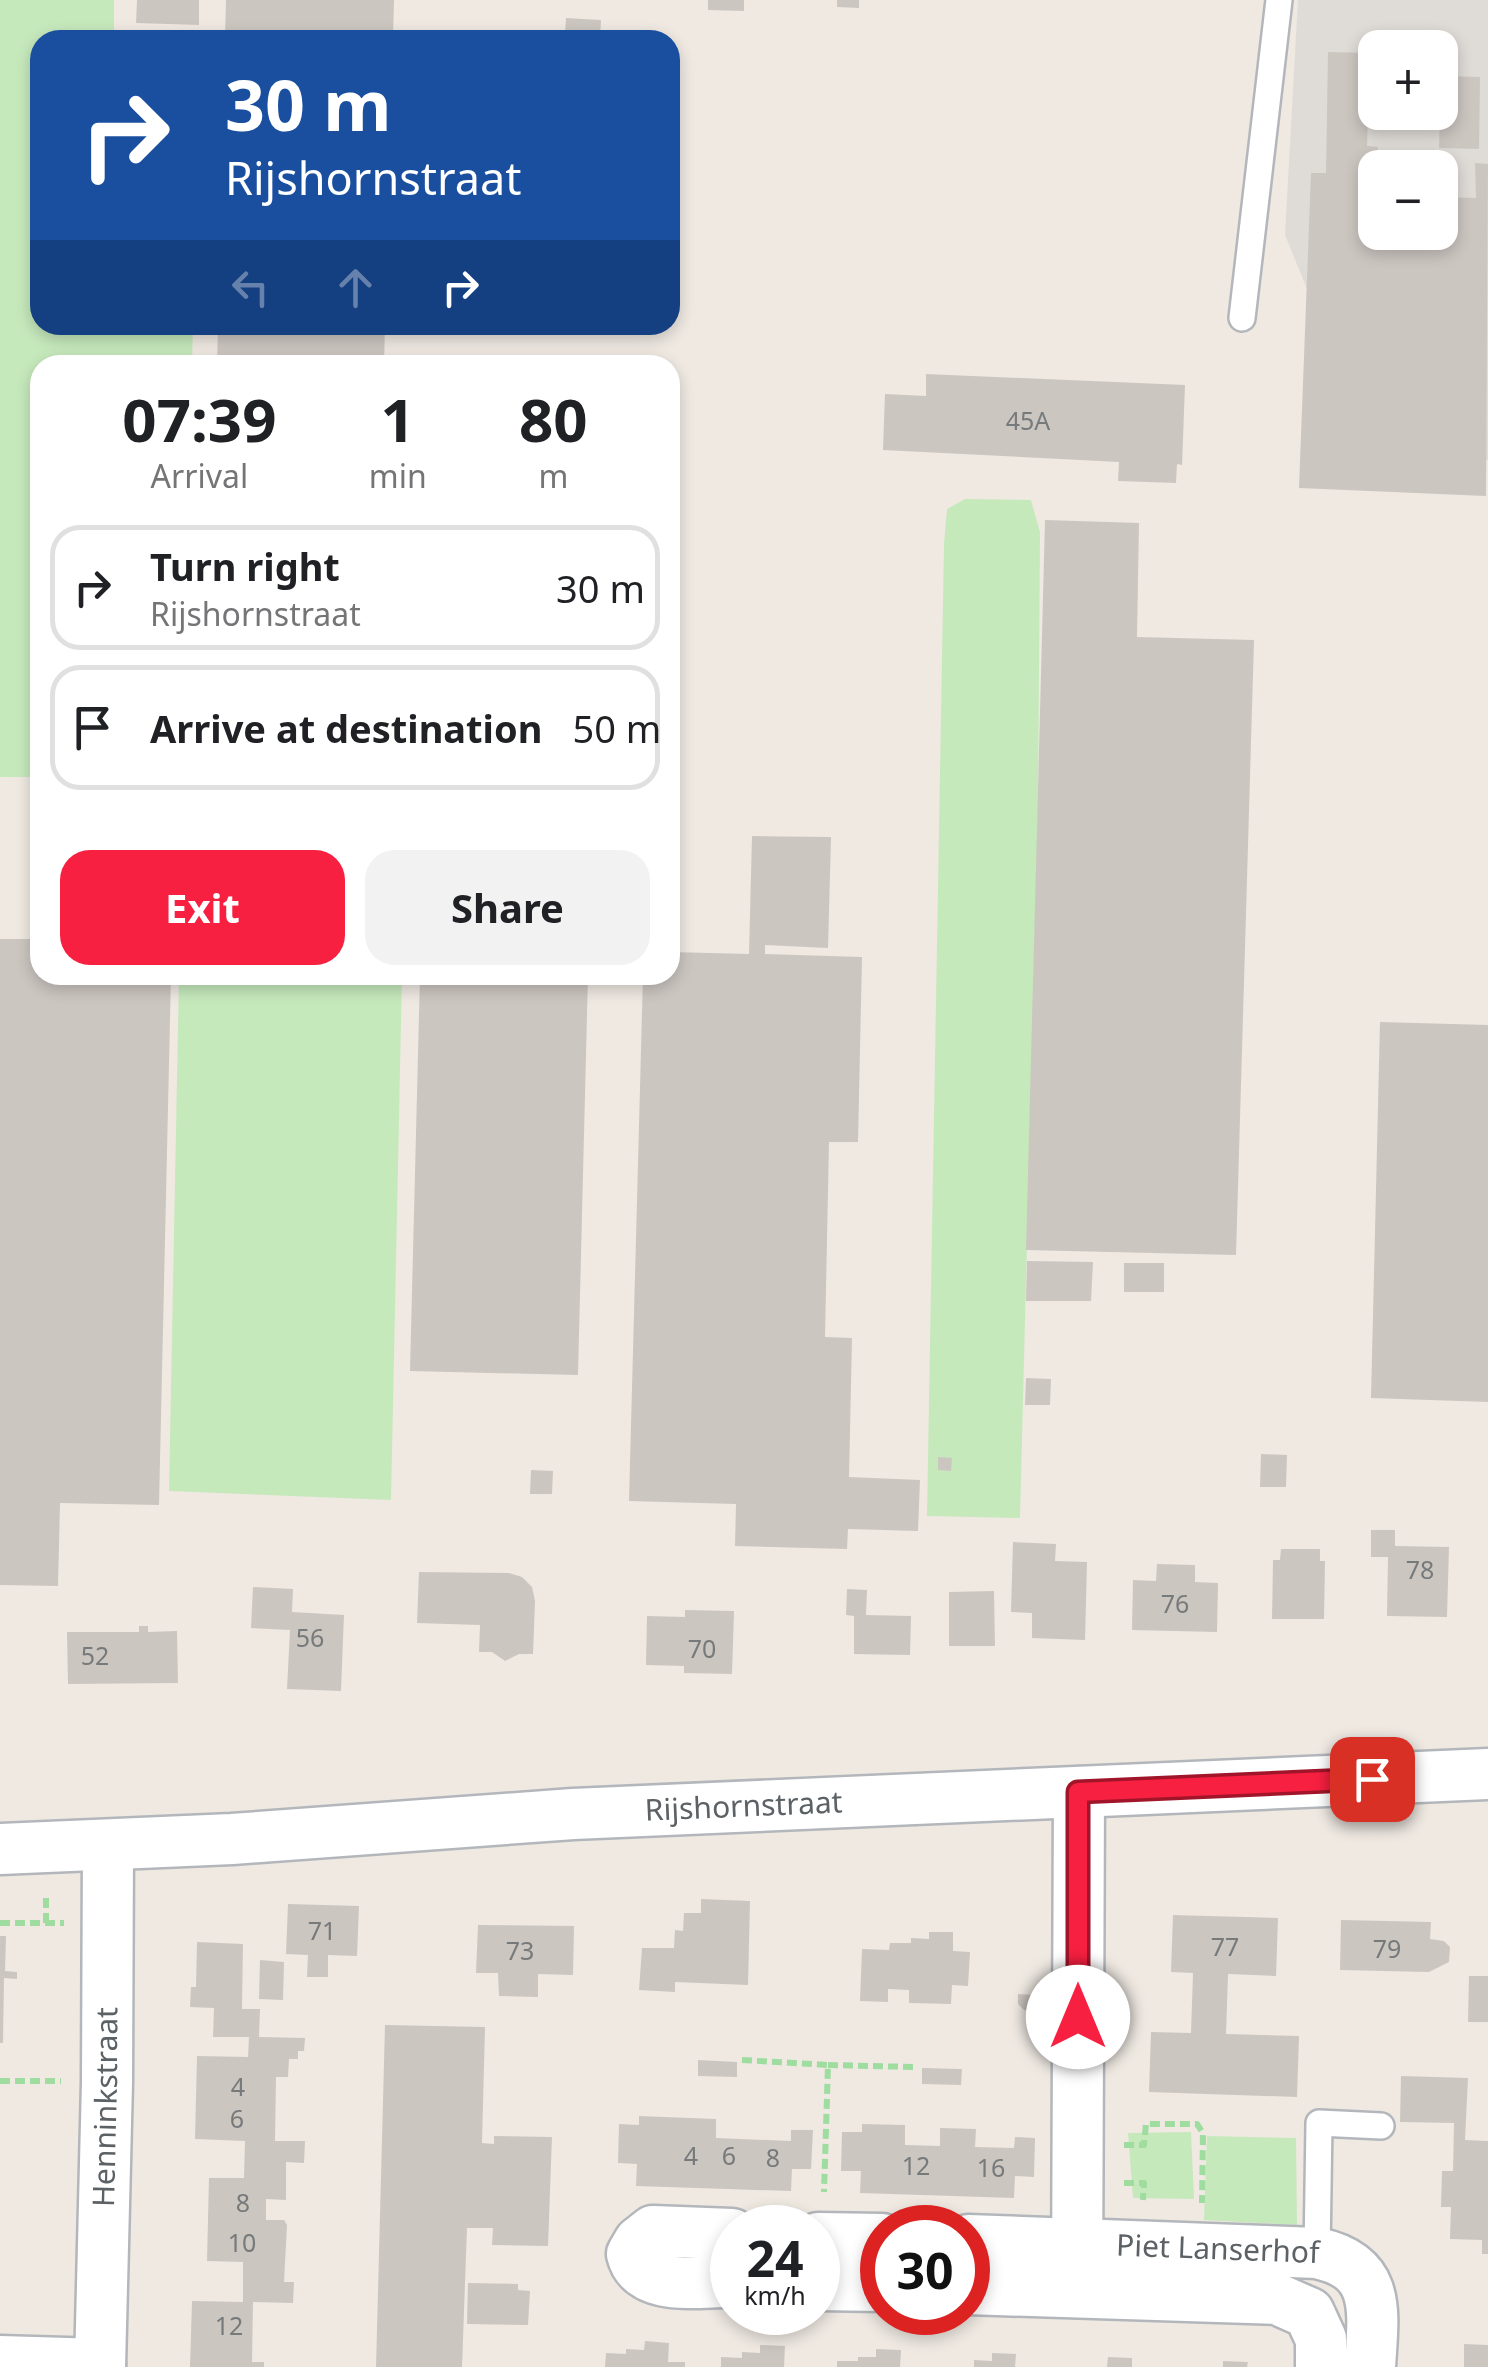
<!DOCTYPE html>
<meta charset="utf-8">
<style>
:root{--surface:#fff;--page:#f2f2f2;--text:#202124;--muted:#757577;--line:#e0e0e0;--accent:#f72040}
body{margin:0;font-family:"Noto Sans",sans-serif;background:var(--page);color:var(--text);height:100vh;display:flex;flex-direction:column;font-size:38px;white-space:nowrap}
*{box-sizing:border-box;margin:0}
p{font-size:32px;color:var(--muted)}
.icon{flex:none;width:55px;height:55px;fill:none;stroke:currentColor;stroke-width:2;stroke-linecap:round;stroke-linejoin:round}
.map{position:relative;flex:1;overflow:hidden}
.panel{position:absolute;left:30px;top:355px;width:650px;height:630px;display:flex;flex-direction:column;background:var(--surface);border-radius:30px;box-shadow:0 5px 15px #0003}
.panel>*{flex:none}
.banner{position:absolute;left:30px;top:30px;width:650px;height:305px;border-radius:30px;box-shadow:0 5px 15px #0003;background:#1a4fa0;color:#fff;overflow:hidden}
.buttons{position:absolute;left:1358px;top:30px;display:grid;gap:20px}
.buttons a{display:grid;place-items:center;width:100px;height:100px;border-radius:20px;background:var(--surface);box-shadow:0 5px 15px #0003;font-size:50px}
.speed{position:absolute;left:710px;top:2205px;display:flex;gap:20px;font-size:50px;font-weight:700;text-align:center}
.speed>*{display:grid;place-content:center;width:130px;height:130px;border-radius:50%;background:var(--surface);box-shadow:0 5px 15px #0003;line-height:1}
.speed small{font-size:25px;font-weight:400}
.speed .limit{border:15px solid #d22;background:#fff;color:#111}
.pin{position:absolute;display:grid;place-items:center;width:85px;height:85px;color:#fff;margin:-42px;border-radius:20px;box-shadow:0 5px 15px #0006}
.me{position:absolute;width:110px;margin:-55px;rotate:0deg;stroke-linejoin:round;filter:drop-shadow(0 0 8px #0008)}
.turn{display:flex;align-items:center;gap:35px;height:210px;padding:0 30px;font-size:45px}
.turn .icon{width:130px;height:130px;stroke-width:2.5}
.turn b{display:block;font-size:70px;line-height:85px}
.lanes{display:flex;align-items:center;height:95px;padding:0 30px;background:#0003;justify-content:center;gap:50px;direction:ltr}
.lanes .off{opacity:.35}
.eta{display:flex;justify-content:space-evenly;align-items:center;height:170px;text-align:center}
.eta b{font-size:60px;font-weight:700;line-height:70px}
.cta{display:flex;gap:20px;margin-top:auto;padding:20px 30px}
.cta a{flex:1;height:115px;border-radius:30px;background:var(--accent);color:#fff;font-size:40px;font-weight:700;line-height:115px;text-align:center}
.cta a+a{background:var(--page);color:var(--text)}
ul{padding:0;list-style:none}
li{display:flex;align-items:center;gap:30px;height:125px;margin:0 20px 15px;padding:0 10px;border:5px solid var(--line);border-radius:30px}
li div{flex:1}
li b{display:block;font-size:38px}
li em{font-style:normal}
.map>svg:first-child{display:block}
.industrial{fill:#dfdbd7;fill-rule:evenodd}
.green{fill:#c6e9bc}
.building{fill:#ccc6c1}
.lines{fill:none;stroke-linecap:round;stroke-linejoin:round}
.service-casing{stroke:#b3b7bb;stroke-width:30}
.minor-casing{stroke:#b3b7bb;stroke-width:55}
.path{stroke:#9edca0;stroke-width:6;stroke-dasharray:10 5;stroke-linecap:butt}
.service{stroke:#fff;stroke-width:25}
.minor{stroke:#fff;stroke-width:50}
.route-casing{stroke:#a1152a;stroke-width:25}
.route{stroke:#f72040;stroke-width:18}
.labels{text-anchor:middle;stroke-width:8;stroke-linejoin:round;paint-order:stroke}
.number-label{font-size:25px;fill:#777a7b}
.street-label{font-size:30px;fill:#5b6164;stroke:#fff}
</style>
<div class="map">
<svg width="1488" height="2367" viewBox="0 0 1488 2367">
<rect width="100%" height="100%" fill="#efe9e2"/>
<path class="industrial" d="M1298,0H1488V460L1373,451L1285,235ZM1375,48H1440V112H1375ZM1375,168H1440V232H1375Z"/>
<path class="green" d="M0,0H114V40H40V325H193L192,365H40V777H0Z
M965,499L1031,500L1040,532L1038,808L1020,1518L927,1516L944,544L947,509Z
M179,975H402L391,1500L169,1491Z
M1191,2132L1194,2199L1133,2198L1128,2133Z
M1207,2136L1296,2138L1297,2225L1204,2220Z"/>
<path class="building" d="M137,0H199V25L136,23Z
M226,0H394L393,40H225Z
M708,0H744V11L708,10Z
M837,0H859V8L837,7Z
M566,18L601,20L600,40H551V33H565Z
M1328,52L1370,53L1367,146L1378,147L1375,232H1440V197L1476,198L1475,163L1488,164L1486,496L1299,488L1311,173H1326Z
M1441,76L1480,77L1479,149L1439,148Z
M218,325H385L384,365H217Z
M926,374L1185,385L1182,465L1177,464L1176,483L1118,481L1119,462L883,450L885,394L926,396Z
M1045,520L1139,523L1137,637L1254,640L1236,1255L1026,1250Z
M752,836L831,837L828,948L765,945V954L862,957L858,1142H829L825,1337L852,1338L849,1477L920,1480L918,1531L848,1529L847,1549L735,1546L736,1504L629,1501L643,975H670V952L749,954Z
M0,939H40V975H171L159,1505L60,1503L58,1586L0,1585Z
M420,975H588L578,1375L410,1371Z
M1380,1022L1488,1025V1402L1371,1398Z
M1027,1261L1093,1262L1091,1301H1026Z
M1124,1263H1164V1292H1124Z
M1026,1378L1051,1379L1050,1405H1025Z
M1261,1454L1287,1455L1286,1487H1260Z
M938,1457L952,1458L951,1471L938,1470Z
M531,1470L553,1471L552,1494H530Z
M1371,1530H1395V1546L1449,1547L1447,1617L1387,1616L1388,1557H1371Z
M1013,1542L1056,1544L1055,1561L1087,1562L1085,1640L1032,1638V1613L1011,1612Z
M1281,1549H1320V1561H1325L1324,1619H1272L1273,1560H1280Z
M1157,1564L1195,1565V1582L1218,1583L1217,1632L1132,1630L1133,1580L1156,1581Z
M419,1572L509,1573L522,1577L532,1587L535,1601L533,1654H519L505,1661L492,1652H479L480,1625L417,1623Z
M253,1587L293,1589L292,1612L344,1615L341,1691L287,1689L290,1630L251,1628Z
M847,1589L867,1590L866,1615L911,1616L910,1655L854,1654V1616L846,1615Z
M994,1591L995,1646H949V1592Z
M685,1610L734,1611L732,1674L684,1673V1666L646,1665L647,1616L685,1617Z
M139,1626H148V1632L177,1631L178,1683L68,1684L67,1632H139Z
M701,1899L750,1901L748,1985L675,1982V1992L639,1990L642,1948H674L675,1930L683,1931L684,1913H701Z
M288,1904L359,1906L357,1956L328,1955V1977H307L308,1955L286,1954Z
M1173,1915L1278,1918L1276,1976L1228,1974L1226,2034L1299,2036L1297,2097L1149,2092L1151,2032L1191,2033L1193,1973L1171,1972Z
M1341,1920L1431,1922L1430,1939L1444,1941L1450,1947L1449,1962L1429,1972L1340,1970Z
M478,1925L574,1926L573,1975L538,1974V1997L499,1996L498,1973H476Z
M929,1932H953V1951L970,1952L968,1986L952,1985L951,2004L909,2003V1990L888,1989V2002L860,2001L862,1949L889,1950L890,1943H911V1938L929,1939Z
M0,1936H6L5,1971L17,1972V1979L4,1978L3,2043H0Z
M197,1942L243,1944L242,2009H260L259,2037L305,2038L304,2051H298V2059H289L288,2077H276L275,2141H305L304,2163L286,2162V2200L266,2199V2220H284L287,2225L284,2282H294L293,2303L253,2302L252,2362H264V2367H190L192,2301L243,2302V2262L207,2261L209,2178H244L245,2141L195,2139L197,2056L248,2057L249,2037H213L214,2008L190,2007L191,1987H196Z
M260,1960L284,1962L283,2000L259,1999Z
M1469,1976H1488V2022H1468Z
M1018,1994L1034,1995L1033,2011L1024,2010L1018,2004Z
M385,2025L485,2027L482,2143L494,2144V2136L552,2137L548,2246L492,2245L493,2228H467L462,2367H376Z
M698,2060L737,2062V2077L698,2076Z
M922,2068L962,2069L961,2085L922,2084Z
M1401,2076L1468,2078L1465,2140L1488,2141V2254H1482V2240L1450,2239L1451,2207H1441L1442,2171H1453L1454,2123L1400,2122Z
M639,2116L716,2119V2138L791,2141V2130H813L811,2169H792L791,2191L636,2186L637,2164L618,2163L619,2124L639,2125Z
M862,2124L905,2125V2145L940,2146V2128L976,2129L975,2147L1014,2148L1015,2137L1035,2138L1034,2177L1015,2176L1014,2198L860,2193L861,2171H841L842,2132H862Z
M468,2283L518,2284V2290L530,2291L528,2325L467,2324Z
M645,2341L669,2343L668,2362H685V2367H605L606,2353L626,2354V2349L644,2350Z
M1464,2344L1488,2345V2367H1464Z
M760,2345L785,2346L784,2367H721V2357L742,2358V2352L760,2353Z
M876,2349L901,2350L900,2367H837V2361H858V2357H876Z
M992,2353L1016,2354L1015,2367H974V2360L992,2361Z
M1108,2357L1132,2358V2367H1107Z
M1223,2361L1248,2362L1247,2367H1223Z"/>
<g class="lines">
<g class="service-casing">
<path id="service" d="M1242,318L1279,0
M1317,2253L1319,2123L1381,2126"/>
</g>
<g class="minor-casing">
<g id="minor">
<path id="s1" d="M0,1849L232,1839L573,1814L1488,1774"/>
<path d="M732,2234L653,2231L639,2242L632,2254C642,2293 701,2281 732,2282"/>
<path d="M818,2238L882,2239"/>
<path id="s2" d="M968,2240L1317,2253C1383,2267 1373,2313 1370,2367"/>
<path d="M818,2285L882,2286"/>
<path d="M968,2289L1277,2299L1309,2313L1321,2339V2367"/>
<path d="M1077,2292L1079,1792"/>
<path d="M0,2361L100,2364"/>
<path id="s3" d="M100,2367L107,2082L108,1845"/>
</g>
</g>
<path class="path" d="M0,1923H64
M46,1923V1893
M742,2060L828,2065L824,2192
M828,2065L915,2067
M0,2081H61
M1124,2145H1144L1146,2124H1197L1203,2133L1202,2203
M1124,2183H1144L1143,2200"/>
<use href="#service" class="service"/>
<use href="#minor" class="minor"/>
</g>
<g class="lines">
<g class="route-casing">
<path id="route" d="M1078,2017V1792L1372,1779"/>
</g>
<use href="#route" class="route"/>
</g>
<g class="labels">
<g class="number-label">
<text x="1028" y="430">45A</text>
<text x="1420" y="1579">78</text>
<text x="1175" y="1613">76</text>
<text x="310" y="1647">56</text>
<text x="702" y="1658">70</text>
<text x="95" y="1665">52</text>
<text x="322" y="1940">71</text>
<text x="1225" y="1956">77</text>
<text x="1387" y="1958">79</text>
<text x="520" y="1960">73</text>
<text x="238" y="2096">4</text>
<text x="237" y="2128">6</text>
<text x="691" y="2165">4</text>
<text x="729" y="2165">6</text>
<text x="773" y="2167">8</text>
<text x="916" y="2175">12</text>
<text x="991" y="2177">16</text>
<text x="243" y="2212">8</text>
<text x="242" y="2252">10</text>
<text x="229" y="2335">12</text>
</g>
<g class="street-label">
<text dy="10" stroke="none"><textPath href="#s1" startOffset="745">Rijshornstraat</textPath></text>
<text dy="10" stroke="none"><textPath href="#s3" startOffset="260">Henninkstraat</textPath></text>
<text dy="10" stroke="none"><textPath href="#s2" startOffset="250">Piet Lanserhof</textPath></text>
</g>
</g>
</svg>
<div class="buttons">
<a>+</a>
<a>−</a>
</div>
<div class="speed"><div>24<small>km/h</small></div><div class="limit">30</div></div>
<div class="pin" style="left:1372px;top:1779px;background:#d93025"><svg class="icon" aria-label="arrive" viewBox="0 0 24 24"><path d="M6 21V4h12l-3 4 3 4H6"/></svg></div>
<svg class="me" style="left:1078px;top:2017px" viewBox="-20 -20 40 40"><circle r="19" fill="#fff"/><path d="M0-13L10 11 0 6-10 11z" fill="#f72040"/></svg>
<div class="banner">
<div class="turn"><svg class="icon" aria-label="right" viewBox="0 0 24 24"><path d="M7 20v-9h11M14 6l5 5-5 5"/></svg><div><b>30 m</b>Rijshornstraat</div></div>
<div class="lanes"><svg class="icon off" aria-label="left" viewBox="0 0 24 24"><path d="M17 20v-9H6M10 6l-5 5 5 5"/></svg><svg class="icon off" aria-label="ahead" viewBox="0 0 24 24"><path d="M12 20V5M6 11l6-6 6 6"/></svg><svg class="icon" aria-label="right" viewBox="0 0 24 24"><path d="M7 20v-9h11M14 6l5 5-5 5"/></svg></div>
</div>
<section class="panel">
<div class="eta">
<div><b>07:39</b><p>Arrival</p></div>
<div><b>1</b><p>min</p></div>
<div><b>80</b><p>m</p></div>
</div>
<ul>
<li><svg class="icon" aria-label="right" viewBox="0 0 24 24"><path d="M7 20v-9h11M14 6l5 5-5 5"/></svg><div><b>Turn right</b><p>Rijshornstraat</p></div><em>30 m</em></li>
<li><svg class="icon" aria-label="arrive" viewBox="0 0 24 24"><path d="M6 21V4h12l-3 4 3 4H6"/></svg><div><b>Arrive at destination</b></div><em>50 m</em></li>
</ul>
<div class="cta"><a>Exit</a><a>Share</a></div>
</section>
</div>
